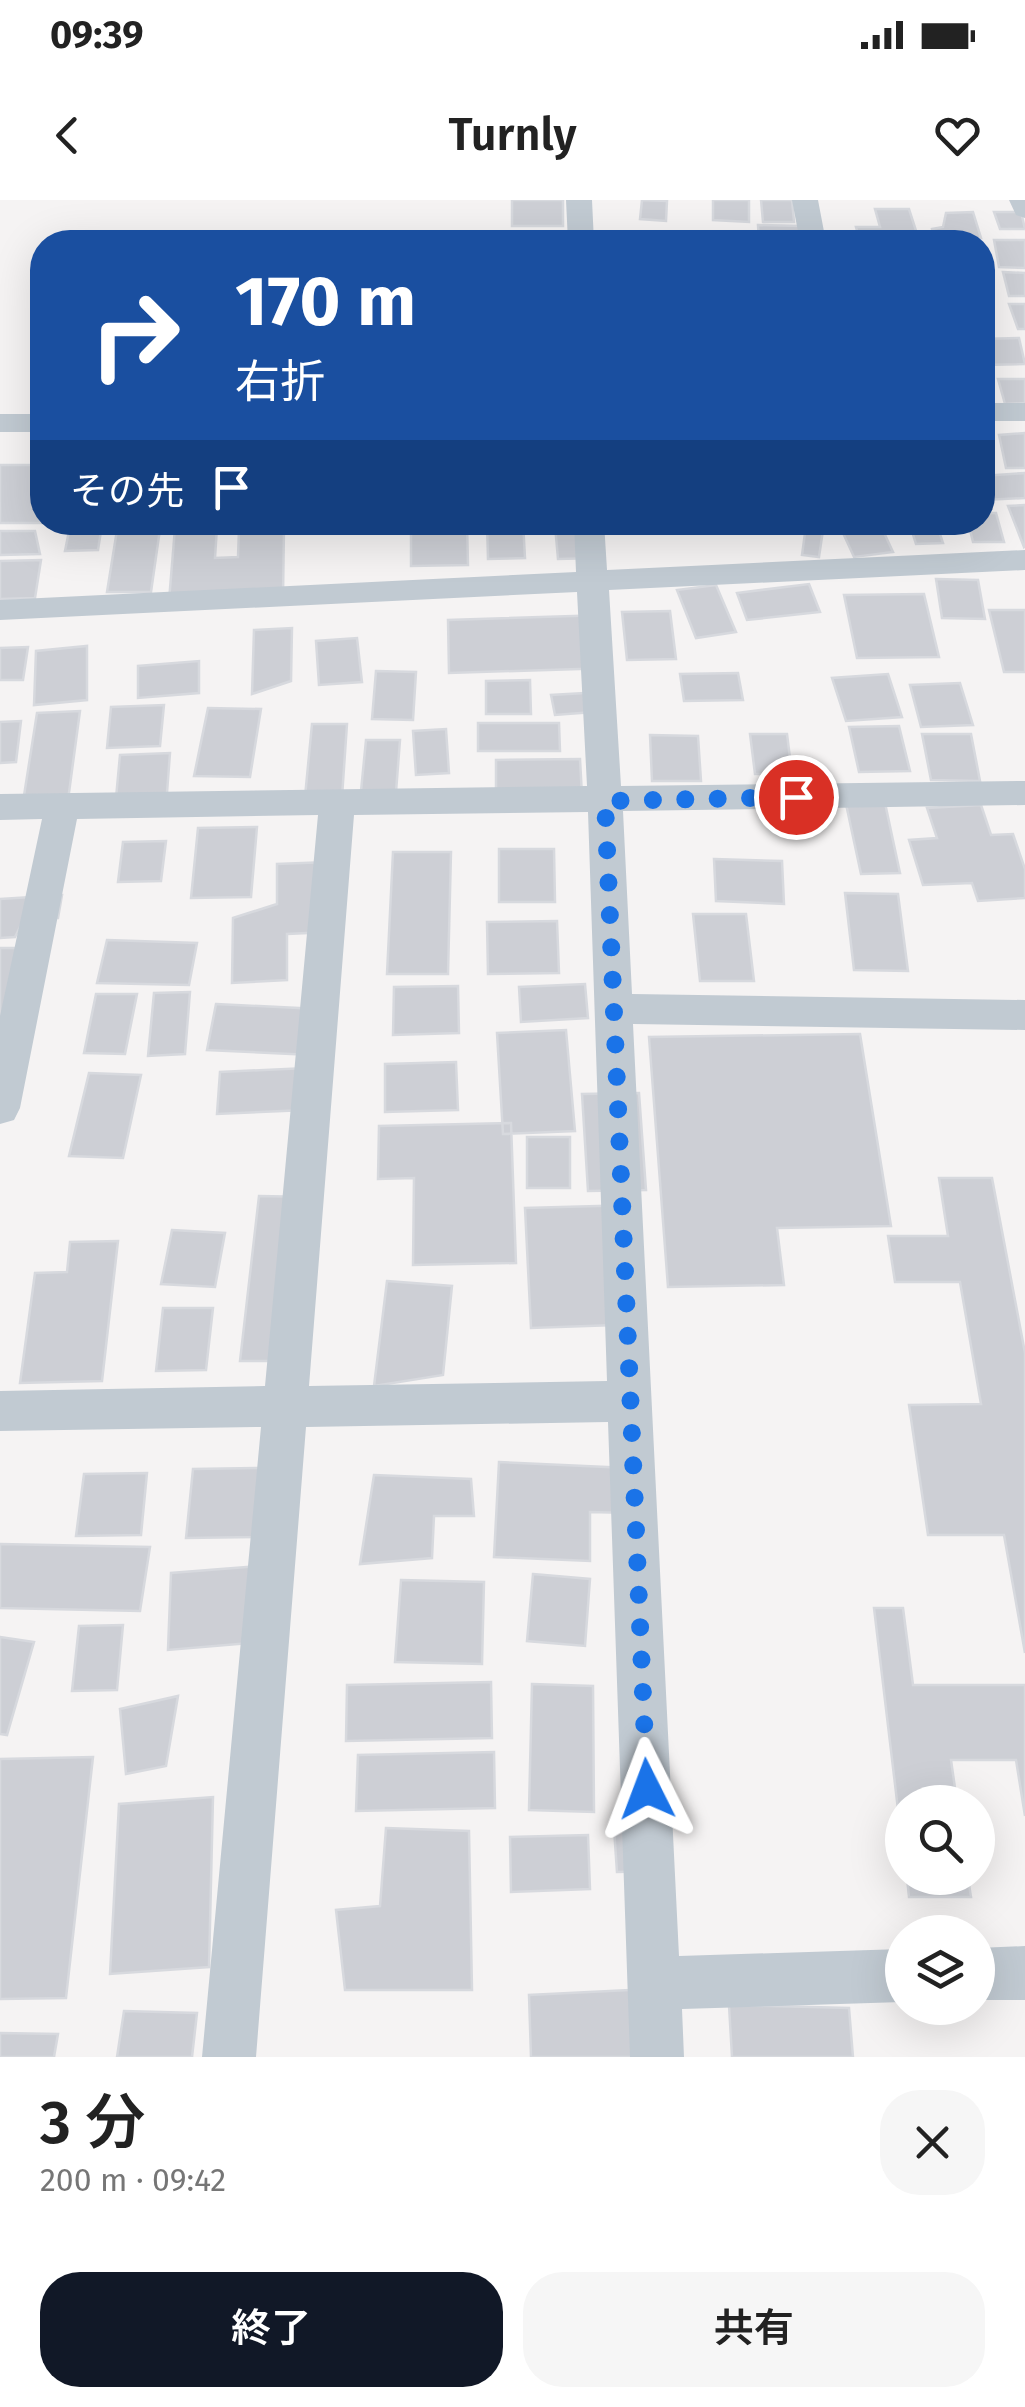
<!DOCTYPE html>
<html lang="ja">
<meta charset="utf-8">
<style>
:root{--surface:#fff;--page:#f6f6f6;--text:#222;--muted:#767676;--accent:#111827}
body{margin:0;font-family:"Fira Sans","Noto Sans JP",sans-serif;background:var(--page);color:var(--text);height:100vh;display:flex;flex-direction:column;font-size:38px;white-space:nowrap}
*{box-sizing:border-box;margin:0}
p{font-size:32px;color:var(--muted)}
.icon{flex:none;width:55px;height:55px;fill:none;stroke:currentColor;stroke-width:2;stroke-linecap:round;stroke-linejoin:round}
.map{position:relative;height:1857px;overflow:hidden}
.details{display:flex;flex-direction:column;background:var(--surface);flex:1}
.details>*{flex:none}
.top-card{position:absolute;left:30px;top:30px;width:965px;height:305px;border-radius:40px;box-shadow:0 10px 40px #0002;background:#1a4fa0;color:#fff;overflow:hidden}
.fabs{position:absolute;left:885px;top:1585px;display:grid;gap:20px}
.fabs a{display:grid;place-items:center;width:110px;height:110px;border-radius:50%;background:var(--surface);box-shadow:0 10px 40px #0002;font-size:50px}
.pin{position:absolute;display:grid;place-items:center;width:85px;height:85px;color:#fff;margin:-42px;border:5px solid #fff;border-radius:50%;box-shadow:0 2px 10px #0007}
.me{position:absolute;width:110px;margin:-55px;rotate:357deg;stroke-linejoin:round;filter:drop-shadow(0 0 8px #0008)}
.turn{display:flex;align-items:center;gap:35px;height:210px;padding:0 40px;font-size:45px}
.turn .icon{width:130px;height:130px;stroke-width:2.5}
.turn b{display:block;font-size:70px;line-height:85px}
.then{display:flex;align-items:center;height:95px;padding:0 40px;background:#0003;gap:20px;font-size:38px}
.round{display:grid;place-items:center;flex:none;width:105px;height:105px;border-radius:40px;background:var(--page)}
.head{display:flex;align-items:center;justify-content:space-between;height:170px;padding:0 40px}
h1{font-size:60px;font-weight:600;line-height:75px}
.cta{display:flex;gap:20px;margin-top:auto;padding:20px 40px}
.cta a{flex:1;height:115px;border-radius:40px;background:var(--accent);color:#fff;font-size:40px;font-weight:600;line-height:115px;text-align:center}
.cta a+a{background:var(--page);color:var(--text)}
.status{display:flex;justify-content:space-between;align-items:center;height:70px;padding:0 50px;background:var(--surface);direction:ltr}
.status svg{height:28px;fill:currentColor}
header{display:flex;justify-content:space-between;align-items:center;height:130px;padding:0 40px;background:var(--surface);font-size:45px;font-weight:600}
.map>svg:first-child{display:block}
.building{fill:#cdcfd5;stroke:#d7d9de;stroke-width:2.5}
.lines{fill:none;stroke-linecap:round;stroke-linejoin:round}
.minor{fill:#c1cad2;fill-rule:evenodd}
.route{stroke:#1a73e8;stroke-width:18;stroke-dasharray:0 32.4}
</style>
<div class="status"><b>09:39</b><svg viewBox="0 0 49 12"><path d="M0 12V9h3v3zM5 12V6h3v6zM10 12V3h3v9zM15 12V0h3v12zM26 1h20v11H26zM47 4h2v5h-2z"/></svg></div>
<header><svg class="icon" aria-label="back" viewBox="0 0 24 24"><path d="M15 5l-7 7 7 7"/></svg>Turnly<svg class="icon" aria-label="heart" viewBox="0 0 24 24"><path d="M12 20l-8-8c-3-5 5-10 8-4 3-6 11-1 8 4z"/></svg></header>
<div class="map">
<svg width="1025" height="1857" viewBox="0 0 1025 1857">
<rect width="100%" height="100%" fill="#f5f3f3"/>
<path class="building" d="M512,0H563V26H512Z
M642,0L667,1L666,21L640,19Z
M713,0H749V22L713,20Z
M761,0H792L794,22H763Z
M875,9H909L919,40L860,42L856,27H880Z
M973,12L981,38L934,39L932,29L943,27L946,13Z
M994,12H1021L1025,29H1000Z
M758,25L801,26L803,42H759Z
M540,32L541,42H494L493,33Z
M655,35L730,36V42H655Z
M994,40H1025V68L999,67Z
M1003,72L1025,73V96H1009Z
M1009,104H1025V129H1018Z
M1019,138L1025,164L984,165L987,174H982V139Z
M998,179H1025V203L1005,204Z
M1025,233V268H1006L999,235Z
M0,265H42V322L130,323H0Z
M1025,273V298L984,300L982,276Z
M1025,305V346L1024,347L1008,306Z
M982,313H996L1004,342H973L968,322H982Z
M411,322H467L468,365L411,366Z
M523,322L525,358L488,359L487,323Z
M731,322H781L782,328H732Z
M838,322H879L893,352L854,357Z
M909,322H936L943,343L916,344Z
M593,324L597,358L558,359L555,325Z
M217,327L215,358L238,357L239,329L284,327L283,397L169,401L175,328Z
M160,329L151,392H107L117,330Z
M823,330L819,357L802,355L805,333Z
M0,331H35L40,354L0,355Z
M69,331H101L98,350L65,351Z
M41,360L35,398L0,399V361Z
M936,379L978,380L985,419L942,418Z
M809,384L820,412L747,420L737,393Z
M716,385L736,432L696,438L677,390Z
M924,394L939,457L857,458L844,395Z
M989,410H1025V472H1004Z
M670,411L676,459L627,460L622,412Z
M605,415L611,468L449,473L448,420Z
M292,428L291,481L252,494L254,430Z
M357,438L362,482L319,485L316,441Z
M87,446V500L34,505L36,451Z
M28,447L23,480H0V448Z
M199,461V493L138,498V466Z
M376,471L416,472L413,520L372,519Z
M738,473L743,500L684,501L680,474Z
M888,474L902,517L846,521L832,478Z
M530,480L531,514H486V481Z
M960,483L973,525L921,527L910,485Z
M602,492L606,511L555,515L551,495Z
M164,505L160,546L107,548L111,507Z
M208,508L261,509L250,577L194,576Z
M80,511L68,600L23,602L37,513Z
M21,521L16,562L0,563V522Z
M478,523H559L560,551H478Z
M312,524H347L342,597H305Z
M899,526L910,571L859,572L849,527Z
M446,529L449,573L416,575L413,531Z
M750,534H787L792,574H755Z
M922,534H971L980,581L931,580Z
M650,535L698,536L701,581H652Z
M366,540H400L396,592L361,591Z
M170,553L166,606L115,609L120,555Z
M580,559L582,596H496V560Z
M885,603L900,673L861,674L846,604Z
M981,605L991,635L1013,634L1025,669V698L978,701L972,683L923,685L909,640L937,638L927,608Z
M257,627L251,697L191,698L198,628Z
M166,641L161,681L118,682L123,642Z
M499,649H554L555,702H499Z
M393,652H451L448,774H387Z
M714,659L782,661L784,704L716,701Z
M328,662L329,732L287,734V780L232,783L233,718L277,704V664Z
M845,693L898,694L908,771L854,770Z
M62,695L58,718L25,717L15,737L0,738V699Z
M693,714H746L754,781H700Z
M557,721L559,773L488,774L487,722Z
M107,740L197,743L189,785L97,783Z
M0,748H21L0,863Z
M585,784L588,818L521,822L519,787Z
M458,786L459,833L393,835L394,787Z
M190,792L185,854L148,856L154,793Z
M96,794H137L125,854L84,853Z
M216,804L318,809L311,855L207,850Z
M566,830L575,931L503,934L497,833Z
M860,834L891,1026L777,1028L784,1085L668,1087L649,837Z
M456,862L458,910L385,912V864Z
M306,868L305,910L217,914L220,872Z
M89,873L141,875L123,958L69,956Z
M639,893L646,990L588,991L582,894Z
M511,923L516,1063L413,1065L414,978L378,979L379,926Z
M527,937H570V988H527Z
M939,978H992L1025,1153V1453L1004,1335H928L909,1205L981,1204L960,1082H895L888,1036H948Z
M259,996L311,997L295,1161H240Z
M634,1005L644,1124L531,1128L525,1008Z
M172,1030L225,1033L215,1087L161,1084Z
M118,1041L102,1181L20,1183L35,1073L67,1072L70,1042Z
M387,1081L452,1086L443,1175L374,1186Z
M163,1108H213L206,1170L156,1171Z
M499,1262L628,1268V1313L590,1312V1361L494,1357Z
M262,1268L257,1337L186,1338L193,1269Z
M147,1273L141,1335L76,1336L84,1274Z
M374,1275L471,1279L474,1316H434L432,1358L360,1364Z
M0,1344L150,1347L140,1411L0,1408Z
M283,1364L284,1440L168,1450L171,1373Z
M533,1374L590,1379L585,1446L527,1441Z
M401,1380L484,1382L482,1464L395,1462Z
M874,1408H903L913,1485H1025V1616L1016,1560H951L957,1602H902V1643Z
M123,1425L117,1490L72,1491L79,1426Z
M0,1437L34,1442L7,1535L0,1534Z
M491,1482L492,1538L346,1541L347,1485Z
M532,1484L593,1486L594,1612L529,1610Z
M178,1496L166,1566L126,1574L120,1509Z
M494,1552L495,1608L356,1611L358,1555Z
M93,1557L66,1798L0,1799V1559Z
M213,1597L209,1767L110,1774L119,1604Z
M657,1612L661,1671L617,1672L613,1614Z
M386,1628L469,1631L472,1790H345L336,1710L380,1706Z
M588,1635L590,1689L511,1692L510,1637Z
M907,1678H968L971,1697H909Z
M670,1788L676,1857H531L529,1795Z
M729,1805L849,1808L853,1857H732Z
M124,1811L197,1813L192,1857H117Z
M0,1833L58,1834L54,1857H0Z"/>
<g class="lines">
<path class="minor" d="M566,0H592L594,42H568Z
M792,0H818L826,42H800Z
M1009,0H1025V18L1016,15Z
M982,203H1025V221H982Z
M0,214H42V232H0Z
M574,322H604L607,370L1025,350V370L609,390L621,586L1025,581V605L623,611L632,794L1025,800V830L633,824L679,1756L902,1749V1802L682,1809L684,1857H630L608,1222L306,1227L256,1857H202L261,1227L0,1231V1191L265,1186L318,615L77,619L20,908L14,920L0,924V816L42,619L0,620V594L587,586L577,392L0,420V400L576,372ZM588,612L607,1181L309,1186L354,615Z
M1025,1746V1800H978V1748Z"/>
</g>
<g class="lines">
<path class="route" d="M647,1589L605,601L796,597"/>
</g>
</svg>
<div class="fabs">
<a><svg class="icon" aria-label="search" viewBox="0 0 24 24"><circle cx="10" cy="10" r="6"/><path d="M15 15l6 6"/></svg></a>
<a><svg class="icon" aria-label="layers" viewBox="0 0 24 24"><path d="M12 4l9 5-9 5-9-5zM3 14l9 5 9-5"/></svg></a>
</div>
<div class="pin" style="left:796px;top:597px;background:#d93025"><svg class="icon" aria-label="arrive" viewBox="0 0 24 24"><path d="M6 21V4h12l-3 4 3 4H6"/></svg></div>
<svg class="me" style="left:647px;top:1589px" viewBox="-20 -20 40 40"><path d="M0-17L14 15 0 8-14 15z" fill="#1a73e8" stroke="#fff" stroke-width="4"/></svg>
<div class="top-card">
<div class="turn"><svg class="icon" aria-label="right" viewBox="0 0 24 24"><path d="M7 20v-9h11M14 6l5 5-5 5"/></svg><div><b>170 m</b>右折</div></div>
<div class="then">その先<svg class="icon" aria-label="arrive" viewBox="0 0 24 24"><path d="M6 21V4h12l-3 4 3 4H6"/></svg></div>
</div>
</div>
<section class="details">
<div class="head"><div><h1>3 分</h1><p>200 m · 09:42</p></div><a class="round"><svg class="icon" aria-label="close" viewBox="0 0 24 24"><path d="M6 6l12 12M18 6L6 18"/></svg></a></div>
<div class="cta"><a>終了</a><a>共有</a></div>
</section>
